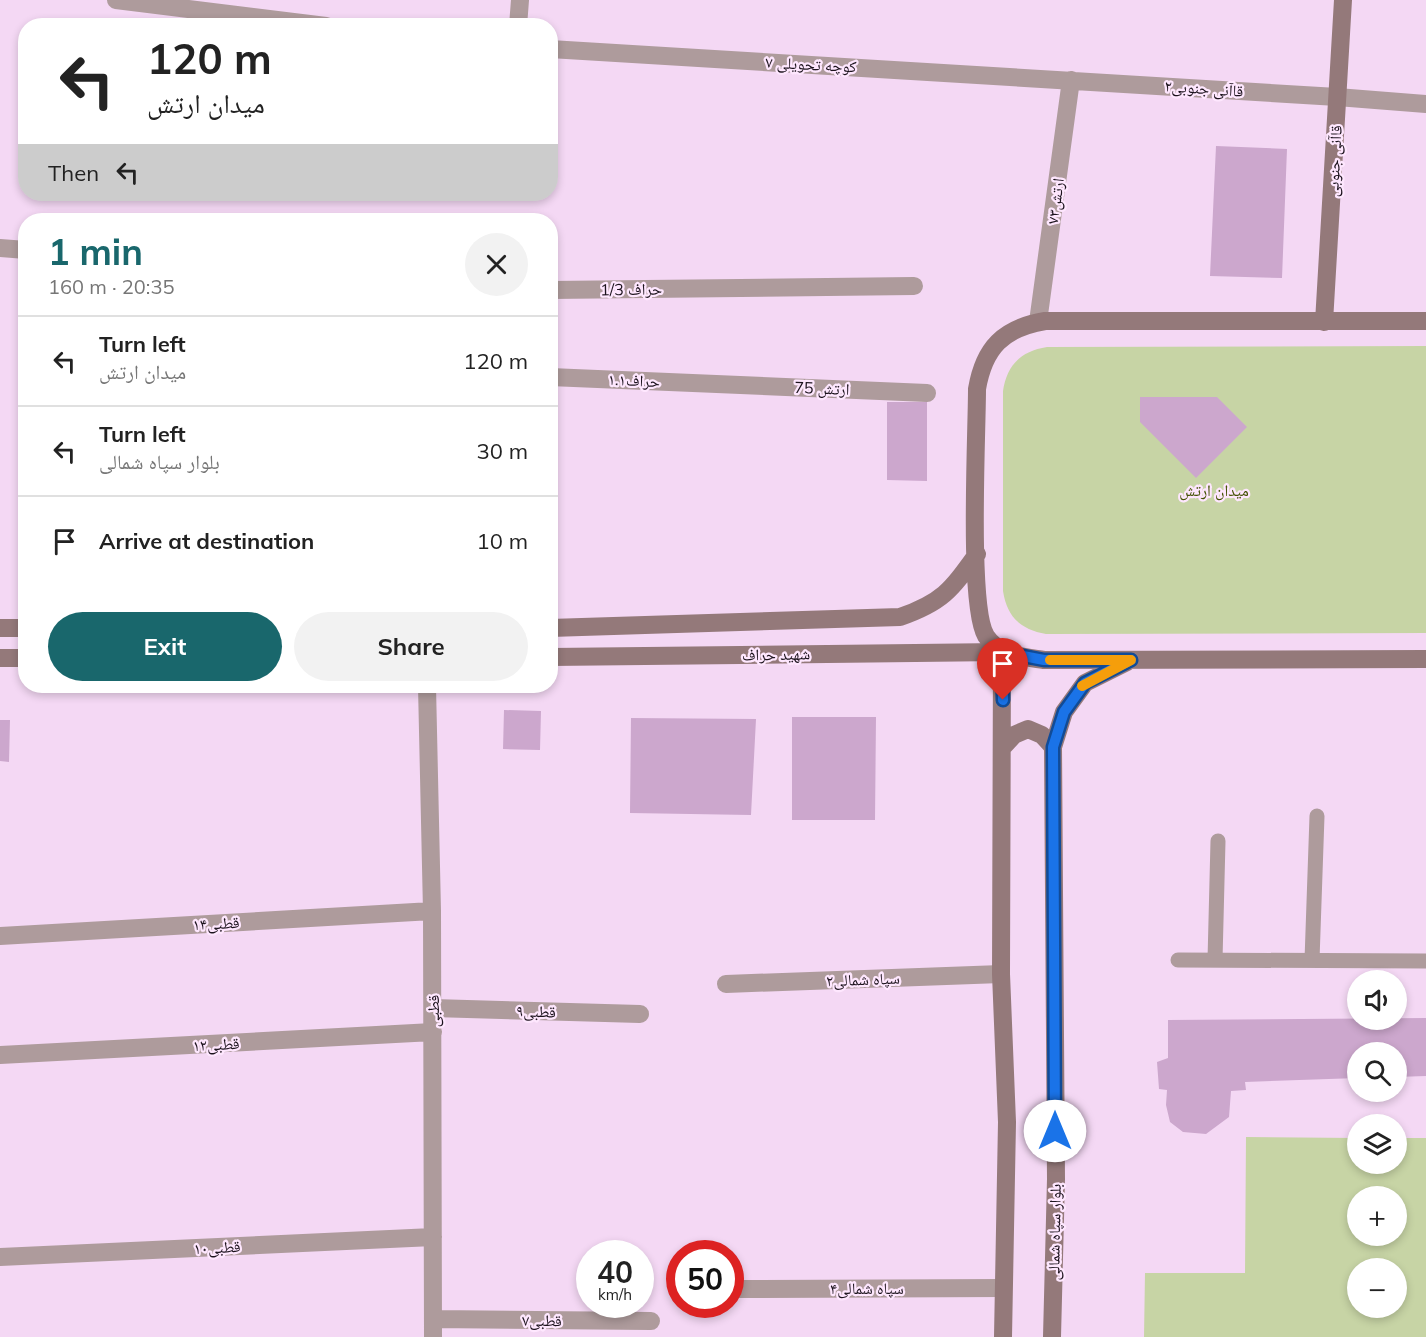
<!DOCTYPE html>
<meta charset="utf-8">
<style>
:root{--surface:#fff;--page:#f2f2f2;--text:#222;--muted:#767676;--line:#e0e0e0;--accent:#19676c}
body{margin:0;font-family:Mulish,"Noto Naskh Arabic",sans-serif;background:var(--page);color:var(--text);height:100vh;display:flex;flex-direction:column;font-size:22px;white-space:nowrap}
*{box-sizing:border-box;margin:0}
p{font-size:20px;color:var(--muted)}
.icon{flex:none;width:33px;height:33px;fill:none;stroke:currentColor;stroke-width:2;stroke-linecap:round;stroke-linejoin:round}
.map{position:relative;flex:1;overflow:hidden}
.panel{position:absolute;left:18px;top:213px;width:540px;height:480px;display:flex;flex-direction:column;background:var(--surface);border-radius:24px;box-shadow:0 3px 9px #0003}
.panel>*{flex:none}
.top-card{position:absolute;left:18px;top:18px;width:540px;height:183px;border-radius:24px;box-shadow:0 3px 9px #0003;background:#fff;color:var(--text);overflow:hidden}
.buttons{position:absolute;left:1347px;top:970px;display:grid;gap:12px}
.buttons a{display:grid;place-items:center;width:60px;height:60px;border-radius:50%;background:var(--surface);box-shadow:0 3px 9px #0003;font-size:30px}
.speed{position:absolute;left:576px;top:1240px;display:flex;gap:12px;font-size:30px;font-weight:700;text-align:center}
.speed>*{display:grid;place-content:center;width:78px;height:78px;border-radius:50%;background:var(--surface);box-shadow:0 3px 9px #0003;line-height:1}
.speed small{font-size:15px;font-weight:400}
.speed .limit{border:9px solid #d22;background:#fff;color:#111}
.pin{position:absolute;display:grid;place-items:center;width:51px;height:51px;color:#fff;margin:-62px -26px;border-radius:50% 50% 50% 0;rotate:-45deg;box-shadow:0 0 6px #0007}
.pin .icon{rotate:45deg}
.me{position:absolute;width:66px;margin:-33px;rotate:0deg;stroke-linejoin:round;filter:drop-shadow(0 0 4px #0008)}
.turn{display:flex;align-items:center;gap:21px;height:126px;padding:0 30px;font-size:27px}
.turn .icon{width:78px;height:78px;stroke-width:2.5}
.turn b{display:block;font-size:42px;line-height:51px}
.then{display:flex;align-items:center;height:57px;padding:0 30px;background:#0003;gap:12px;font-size:22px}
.round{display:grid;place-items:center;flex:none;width:63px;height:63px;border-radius:32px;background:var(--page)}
.headline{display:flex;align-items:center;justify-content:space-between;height:102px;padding:0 30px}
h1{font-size:36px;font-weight:700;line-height:45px;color:var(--accent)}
.primary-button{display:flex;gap:12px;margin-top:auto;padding:12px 30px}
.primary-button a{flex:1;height:69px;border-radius:36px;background:var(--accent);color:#fff;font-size:24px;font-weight:700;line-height:69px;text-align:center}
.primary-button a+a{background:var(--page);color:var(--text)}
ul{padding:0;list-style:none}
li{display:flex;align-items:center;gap:18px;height:90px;padding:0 30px;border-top:2px solid var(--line)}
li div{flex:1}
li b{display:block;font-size:22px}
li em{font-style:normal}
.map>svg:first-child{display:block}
.green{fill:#c7d4a5;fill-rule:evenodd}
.building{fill:#cca7cd}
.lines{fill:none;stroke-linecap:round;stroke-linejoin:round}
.service{stroke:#ae9b9c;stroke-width:15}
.minor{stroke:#ae9b9c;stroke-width:18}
.secondary{stroke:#94797a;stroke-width:18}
.route-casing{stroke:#114b97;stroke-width:15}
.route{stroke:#1a73e8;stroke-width:10}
.slow{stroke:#f59e0b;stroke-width:10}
.labels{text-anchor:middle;stroke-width:4.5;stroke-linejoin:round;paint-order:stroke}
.street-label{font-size:16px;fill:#1b121c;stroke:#fee7fe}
.park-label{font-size:16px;fill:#445204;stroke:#fee7fe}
</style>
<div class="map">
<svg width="1426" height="1337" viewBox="0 0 1426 1337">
<rect width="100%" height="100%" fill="#f4d8f4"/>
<path class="green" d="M1426,346V633L1046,634C1021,630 1007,617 1003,591V391C1007,365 1021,351 1047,347Z
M1246,1137L1357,1138L1358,1164H1396L1397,1138H1426V1337H1144L1145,1273H1245ZM1358,1197H1396V1236H1358ZM1358,1269H1396V1308H1358Z"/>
<path class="building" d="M1216,146L1287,149L1282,278L1210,276Z
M1140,397H1217L1247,427L1196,478L1140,422Z
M887,402H927V481L887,480Z
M504,710L541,711L540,750L503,749Z
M792,717H876L875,820H792Z
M631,718L756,719L751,815L630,813Z
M0,720H10L9,762L0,761Z
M1426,1018V1076L1396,1077V1053H1358V1078L1245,1082L1246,1090L1231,1091L1229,1117L1206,1134L1183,1132L1170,1122L1166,1105L1167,1090L1159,1089L1157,1062L1168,1058V1020Z"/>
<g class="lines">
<path class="service" d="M1178,960L1426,961
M1215,960L1218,841
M1312,960L1317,816"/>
<path class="minor" d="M116,0L326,26
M518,26L520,0
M550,49L1337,97L1426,104
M0,248L26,250
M550,290L914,286
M1038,322L1071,80
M550,377L927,393
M427,686L432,911L433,1337
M0,936L432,911
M726,984L1001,974
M433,1008L640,1014
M0,1055L433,1032
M0,1257L433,1237
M730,1289L1003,1288
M433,1319L651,1321"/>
<path class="secondary" d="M1426,321H1045C1003,328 984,348 977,389C977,434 968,607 986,636C999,656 1024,657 1044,660L1426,659
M1324,322L1343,0
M0,628H26
M550,628L900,617C943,602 951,590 977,554
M550,657L1002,652L1001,974L1007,1122L1003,1337
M0,658H26
M1003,747L1014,735L1028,729L1042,735L1053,747
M1052,1337L1056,1179L1053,747L1064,712L1085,683L1127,662"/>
</g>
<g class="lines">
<g class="route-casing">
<path id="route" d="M1003,700L1002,652L1044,660H1131L1085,683L1064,712L1053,747L1055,1131"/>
</g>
<use href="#route" class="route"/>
<path class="slow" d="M1050,660H1131L1082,686"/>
</g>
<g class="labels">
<g class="street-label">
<text transform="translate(811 64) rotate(3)" y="6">کوچه تحویلی ۷</text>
<text transform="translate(1204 88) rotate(4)" y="6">۲قاآنی جنوبی</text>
<text transform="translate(1334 161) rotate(-87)" y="6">قاآنی جنوبی</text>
<text transform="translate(1055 201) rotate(-82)" y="6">ارتش۷۳</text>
<text transform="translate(631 289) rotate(-1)" y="6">1/3 حراف</text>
<text transform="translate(634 380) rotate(3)" y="6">حراف۱.۱</text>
<text transform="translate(822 388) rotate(2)" y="6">75 ارتش</text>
<text transform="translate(776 654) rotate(-1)" y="6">شهید حراف</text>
<text transform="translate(216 923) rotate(-3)" y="6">قطبی۱۴</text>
<text transform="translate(863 979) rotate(-2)" y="6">سپاه شمالی۲</text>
<text transform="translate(433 1011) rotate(-90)" y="6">قطبی</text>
<text transform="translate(536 1011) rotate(2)" y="6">قطبی۹</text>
<text transform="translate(216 1044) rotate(-3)" y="6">قطبی۱۲</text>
<text transform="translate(1054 1232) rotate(-89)" y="6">بلوار سپاه شمالی</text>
<text transform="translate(217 1247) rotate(-3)" y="6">قطبی۱۰</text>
<text x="867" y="1294">سپاه شمالی۴</text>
<text transform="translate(542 1320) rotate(1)" y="6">قطبی۷</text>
</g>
<g class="park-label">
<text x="1214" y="496">میدان ارتش</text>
</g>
</g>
</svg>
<div class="buttons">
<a><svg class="icon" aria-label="sound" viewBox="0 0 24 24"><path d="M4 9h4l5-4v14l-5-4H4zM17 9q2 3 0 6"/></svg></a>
<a><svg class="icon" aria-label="search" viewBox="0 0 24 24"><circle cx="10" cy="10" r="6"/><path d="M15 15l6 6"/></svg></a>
<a><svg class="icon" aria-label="layers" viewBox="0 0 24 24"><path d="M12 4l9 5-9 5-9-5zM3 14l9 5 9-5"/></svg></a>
<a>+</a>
<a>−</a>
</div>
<div class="speed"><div>40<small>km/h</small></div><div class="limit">50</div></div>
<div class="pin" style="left:1003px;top:700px;background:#d93025"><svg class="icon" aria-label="arrive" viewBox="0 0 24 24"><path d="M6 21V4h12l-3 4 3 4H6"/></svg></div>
<svg class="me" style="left:1055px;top:1131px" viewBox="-20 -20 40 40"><circle r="19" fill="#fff"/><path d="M0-13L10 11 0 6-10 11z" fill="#1a73e8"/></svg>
<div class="top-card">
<div class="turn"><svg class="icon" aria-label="left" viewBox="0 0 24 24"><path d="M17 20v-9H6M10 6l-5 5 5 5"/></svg><div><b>120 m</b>میدان ارتش</div></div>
<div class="then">Then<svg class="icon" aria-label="left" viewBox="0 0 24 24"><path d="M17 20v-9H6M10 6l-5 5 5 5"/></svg></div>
</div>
<section class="panel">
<div class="headline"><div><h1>1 min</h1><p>160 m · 20:35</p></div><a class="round"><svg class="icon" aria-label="close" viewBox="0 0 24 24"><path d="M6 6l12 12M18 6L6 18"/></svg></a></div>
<ul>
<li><svg class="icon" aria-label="left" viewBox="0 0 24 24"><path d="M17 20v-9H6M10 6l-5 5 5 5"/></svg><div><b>Turn left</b><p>میدان ارتش</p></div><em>120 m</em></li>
<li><svg class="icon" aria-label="left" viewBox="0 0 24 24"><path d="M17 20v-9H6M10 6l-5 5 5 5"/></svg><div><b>Turn left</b><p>بلوار سپاه شمالی</p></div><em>30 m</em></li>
<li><svg class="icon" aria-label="arrive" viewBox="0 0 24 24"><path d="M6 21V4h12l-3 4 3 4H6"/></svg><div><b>Arrive at destination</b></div><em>10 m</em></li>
</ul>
<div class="primary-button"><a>Exit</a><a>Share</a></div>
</section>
</div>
